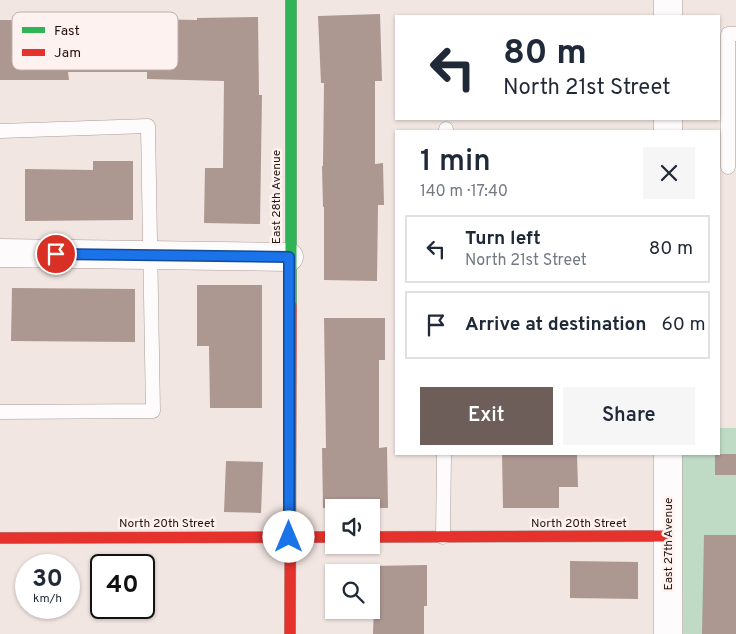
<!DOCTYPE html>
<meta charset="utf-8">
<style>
:root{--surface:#fff;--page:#f6f6f7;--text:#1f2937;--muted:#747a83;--line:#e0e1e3;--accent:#6d5e59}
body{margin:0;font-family:Overpass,sans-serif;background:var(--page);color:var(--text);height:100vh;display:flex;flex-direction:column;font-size:19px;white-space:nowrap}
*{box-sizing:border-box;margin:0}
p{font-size:16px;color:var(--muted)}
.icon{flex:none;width:28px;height:28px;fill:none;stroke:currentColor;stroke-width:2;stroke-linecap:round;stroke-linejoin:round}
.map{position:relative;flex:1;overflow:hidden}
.sheet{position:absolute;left:395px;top:130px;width:325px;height:325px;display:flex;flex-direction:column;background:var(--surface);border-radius:0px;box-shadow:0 1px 4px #0004}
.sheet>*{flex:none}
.top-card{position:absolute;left:395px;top:15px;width:325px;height:105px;border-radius:0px;box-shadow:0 1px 4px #0004;background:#fff;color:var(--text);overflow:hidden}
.tools{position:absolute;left:325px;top:499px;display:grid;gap:10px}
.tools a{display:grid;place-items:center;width:55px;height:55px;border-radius:0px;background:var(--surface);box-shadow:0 1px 4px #0004;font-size:25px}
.speed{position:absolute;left:15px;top:554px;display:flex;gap:10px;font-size:25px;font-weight:700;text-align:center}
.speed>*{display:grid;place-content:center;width:65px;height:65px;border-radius:50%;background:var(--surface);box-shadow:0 1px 4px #0004;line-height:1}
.speed small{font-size:12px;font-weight:400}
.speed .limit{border:2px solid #111;border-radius:8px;background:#fff;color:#111}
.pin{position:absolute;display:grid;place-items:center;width:42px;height:42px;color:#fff;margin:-21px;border:2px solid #fff;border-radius:50%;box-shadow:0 1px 5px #0007}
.me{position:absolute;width:55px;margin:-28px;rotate:0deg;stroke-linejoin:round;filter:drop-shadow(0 0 4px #0008)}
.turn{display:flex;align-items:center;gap:18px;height:105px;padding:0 25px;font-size:22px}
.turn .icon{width:65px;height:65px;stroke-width:2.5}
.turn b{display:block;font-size:35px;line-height:42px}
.round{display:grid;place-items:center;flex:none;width:52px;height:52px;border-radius:0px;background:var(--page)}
.summary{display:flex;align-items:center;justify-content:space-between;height:85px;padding:0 25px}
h1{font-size:30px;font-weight:600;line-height:38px}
.primary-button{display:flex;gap:10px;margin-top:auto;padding:10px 25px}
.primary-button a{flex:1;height:58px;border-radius:0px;background:var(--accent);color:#fff;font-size:20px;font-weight:600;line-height:58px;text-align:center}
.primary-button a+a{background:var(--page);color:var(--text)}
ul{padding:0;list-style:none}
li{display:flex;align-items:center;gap:15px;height:68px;margin:0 10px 8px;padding:0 15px;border:2px solid var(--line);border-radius:0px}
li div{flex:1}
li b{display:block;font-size:19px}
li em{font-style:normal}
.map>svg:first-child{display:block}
.green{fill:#bfdbc5}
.building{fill:#ac9791}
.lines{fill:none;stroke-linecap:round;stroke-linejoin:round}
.lane-casing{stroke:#ac9d99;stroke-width:15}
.street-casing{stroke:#ac9d99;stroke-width:29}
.fast-casing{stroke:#ac9d99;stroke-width:12}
.jam-casing{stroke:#ac9d99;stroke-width:12}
.lane{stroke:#fdfbfb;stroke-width:14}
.street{stroke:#fdfbfb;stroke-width:28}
.fast{stroke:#30b455;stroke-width:11}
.jam{stroke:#e5322d;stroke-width:11}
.route-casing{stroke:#114b97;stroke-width:12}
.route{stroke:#1a73e8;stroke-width:9}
.labels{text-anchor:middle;stroke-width:5;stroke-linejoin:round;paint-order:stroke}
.street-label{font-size:12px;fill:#26140f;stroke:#fdf2ef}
.key{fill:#fdf2ef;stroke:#bcafac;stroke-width:1}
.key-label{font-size:14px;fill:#26140f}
</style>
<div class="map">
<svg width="736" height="634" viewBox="0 0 736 634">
<rect width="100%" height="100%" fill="#f2e6e2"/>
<path class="green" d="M719,428H736V634H683L682,454H719Z"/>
<path class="building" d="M380,14L382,81H375V164L383,163L384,205H378L377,281L324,280V207H323L322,166H323L324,83H321L318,16Z
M258,17L259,95H262L260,224L204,223L205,168H223L224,81L147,79V72H68L69,80H0V20L147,21V19L197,20V18Z
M93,161H133V220L25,221V169L93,170Z
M197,285H262V408H210L209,346H197Z
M12,288L135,289V342L11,341Z
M324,318H385V360H379V448L387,447L388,508H323L322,448H326Z
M502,454H577L578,487H559V508H503Z
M715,454H736V475H715Z
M226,461L263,462L261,513L224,512Z
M704,535H736V634H702Z
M570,561L638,562V599L570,598Z
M427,565V606H424V634H373L374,606H371V566Z"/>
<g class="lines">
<g class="lane-casing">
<path id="lane" d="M0,131L148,126L153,411L0,412
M446,131V129
M728,167V34H736
M443,537L444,454"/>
</g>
<g class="street-casing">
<path id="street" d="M668,16V0
M668,131V119
M0,253L289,257
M668,454V634"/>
</g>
<g class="fast-casing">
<path id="fast" d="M291,306V0"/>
</g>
<g class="jam-casing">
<path id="jam" d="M371,537L668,536
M0,538L334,537
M290,634L291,306"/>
</g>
<use href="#lane" class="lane"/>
<use href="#street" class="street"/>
<use href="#fast" class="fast"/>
<use href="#jam" class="jam"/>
</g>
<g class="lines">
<g class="route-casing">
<path id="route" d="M56,254L289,257V537"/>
</g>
<use href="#route" class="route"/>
</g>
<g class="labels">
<g class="street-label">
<text transform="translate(276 197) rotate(-90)" y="4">East 28th Avenue</text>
<text x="167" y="527">North 20th Street</text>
<text x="579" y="527">North 20th Street</text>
<text transform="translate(668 544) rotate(-90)" y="4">East 27th Avenue</text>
</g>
</g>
<rect x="12" y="12" width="166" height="58" rx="8" class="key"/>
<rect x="22" y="27" width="23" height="6" fill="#30b455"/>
<rect x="22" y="49" width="23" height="7" fill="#e5322d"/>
<g class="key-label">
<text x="54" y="35">Fast</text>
<text x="54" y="57">Jam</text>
</g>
</svg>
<div class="tools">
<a><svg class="icon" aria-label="sound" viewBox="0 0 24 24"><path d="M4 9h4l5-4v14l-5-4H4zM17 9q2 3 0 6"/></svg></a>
<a><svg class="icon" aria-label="search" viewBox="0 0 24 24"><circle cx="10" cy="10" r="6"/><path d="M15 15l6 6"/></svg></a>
</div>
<div class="speed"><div>30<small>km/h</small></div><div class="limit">40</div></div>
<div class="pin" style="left:56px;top:254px;background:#d93025"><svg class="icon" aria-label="arrive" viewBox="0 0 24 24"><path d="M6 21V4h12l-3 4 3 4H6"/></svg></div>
<svg class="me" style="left:289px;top:537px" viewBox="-20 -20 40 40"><circle r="19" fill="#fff"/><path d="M0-13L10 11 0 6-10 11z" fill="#1a73e8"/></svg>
<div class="top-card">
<div class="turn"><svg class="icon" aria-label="left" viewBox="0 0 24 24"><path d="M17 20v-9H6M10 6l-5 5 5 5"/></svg><div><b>80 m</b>North 21st Street</div></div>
</div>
<section class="sheet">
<div class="summary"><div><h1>1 min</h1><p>140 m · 17:40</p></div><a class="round"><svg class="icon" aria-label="close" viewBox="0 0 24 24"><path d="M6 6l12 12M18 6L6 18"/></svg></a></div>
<ul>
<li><svg class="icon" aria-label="left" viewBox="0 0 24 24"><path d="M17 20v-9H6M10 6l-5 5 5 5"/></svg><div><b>Turn left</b><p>North 21st Street</p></div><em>80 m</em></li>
<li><svg class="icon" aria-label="arrive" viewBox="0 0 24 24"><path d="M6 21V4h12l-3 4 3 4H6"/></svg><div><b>Arrive at destination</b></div><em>60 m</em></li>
</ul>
<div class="primary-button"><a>Exit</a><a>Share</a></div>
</section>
</div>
